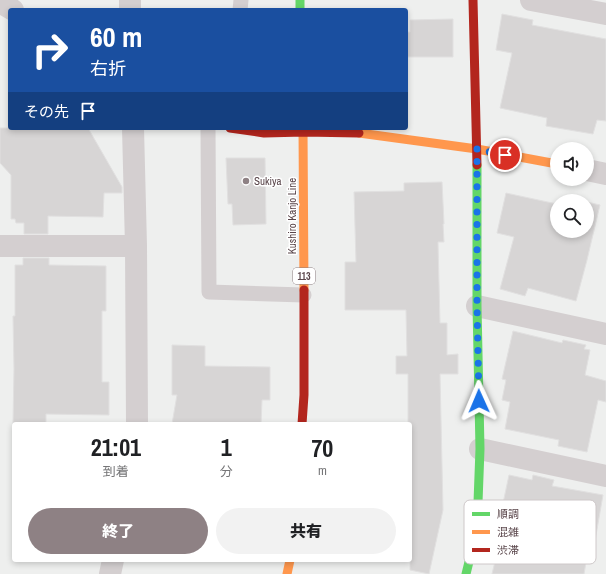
<!DOCTYPE html>
<html lang="ja">
<meta charset="utf-8">
<style>
:root{--surface:#fff;--page:#f2f2f2;--text:#202124;--muted:#757577;--accent:#8e8184}
body{margin:0;font-family:"Archivo Narrow","Noto Sans JP",sans-serif;background:var(--page);color:var(--text);height:100vh;display:flex;flex-direction:column;font-size:15px;white-space:nowrap}
*{box-sizing:border-box;margin:0}
p{font-size:13px;color:var(--muted)}
.icon{flex:none;width:22px;height:22px;fill:none;stroke:currentColor;stroke-width:2;stroke-linecap:round;stroke-linejoin:round}
.map{position:relative;flex:1;overflow:hidden}
.drawer{position:absolute;left:12px;top:422px;width:400px;height:140px;display:flex;flex-direction:column;background:var(--surface);border-radius:4px;box-shadow:0 2px 6px #0003}
.drawer>*{flex:none}
.guide{position:absolute;left:8px;top:8px;width:400px;height:122px;border-radius:4px;box-shadow:0 2px 6px #0003;background:#1a4fa0;color:#fff;overflow:hidden}
.tools{position:absolute;left:550px;top:142px;display:grid;gap:8px}
.tools a{display:grid;place-items:center;width:44px;height:44px;border-radius:50%;background:var(--surface);box-shadow:0 2px 6px #0003;font-size:20px}
.pin{position:absolute;display:grid;place-items:center;width:34px;height:34px;color:#fff;margin:-17px;border:2px solid #fff;border-radius:50%;box-shadow:0 1px 4px #0007}
.me{position:absolute;width:44px;margin:-22px;rotate:359deg;stroke-linejoin:round;filter:drop-shadow(0 0 3px #0008)}
.turn{display:flex;align-items:center;gap:14px;height:84px;padding:0 16px;font-size:18px}
.turn .icon{width:52px;height:52px;stroke-width:2.5}
.turn b{display:block;font-size:28px;line-height:34px}
.then{display:flex;align-items:center;height:38px;padding:0 16px;background:#0003;gap:8px;font-size:15px}
.eta{display:flex;justify-content:space-evenly;align-items:center;height:68px;text-align:center}
.eta b{font-size:24px;font-weight:800;line-height:28px}
.primary-button{display:flex;gap:8px;margin-top:auto;padding:8px 16px}
.primary-button a{flex:1;height:46px;border-radius:24px;background:var(--accent);color:#fff;font-size:16px;font-weight:800;line-height:46px;text-align:center}
.primary-button a+a{background:var(--page);color:var(--text)}
.map>svg:first-child{display:block}
.building{fill:#d7d5d5;stroke:#e1e0e0}
.lines{fill:none;stroke-linecap:round;stroke-linejoin:round}
.lane{stroke:#d4cfd0;stroke-width:15}
.street{stroke:#d4cfd0;stroke-width:22}
.fast{stroke:#63d668;stroke-width:9}
.slow{stroke:#ff974d;stroke-width:9}
.jam{stroke:#b3261e;stroke-width:9}
.route{stroke:#1a73e8;stroke-width:7;stroke-dasharray:0 12.6}
.poi-dot{fill:#8e8184;stroke:#fff;stroke-width:1.5}
.labels{text-anchor:middle;stroke-width:3;stroke-linejoin:round;paint-order:stroke}
.shield{fill:#fff;stroke:#8c7e81;stroke-width:1}
.shield-label{font-size:10px;font-weight:bold;fill:#5a464b}
.poi-label{font-size:11px;fill:#5a464b;stroke:#fff;text-anchor:start}
.street-label{font-size:11px;fill:#5a464b;stroke:#fff}
.key{fill:#fff;stroke:#cec8c9;stroke-width:1}
.key-label{font-size:11px;fill:#5a464b}
</style>
<div class="map">
<svg width="606" height="574" viewBox="0 0 606 574">
<rect width="100%" height="100%" fill="#eeefee"/>
<path class="building" d="M502,14L533,20L532,25L606,39V121L597,120L593,134L546,126L547,118L500,108L512,53L496,50Z
M453,19V57H406V32H410V20Z
M0,128H88L122,187V193H104L103,217L48,216V234H24V223H16L15,219H11V175L0,163Z
M226,158H265L266,224L233,225L232,204H228Z
M442,182L444,224H443L444,242H438L440,323H447V355L458,354V374H440L443,510L429,574L410,570V424H408V374H396V356H407L406,310H345V262H356L354,192L404,191V183Z
M506,193L557,204V231H587V202L600,205L587,260L576,301L528,288L525,296L500,289L514,237L497,233Z
M23,258H49V265L106,266V311H102V382H109V415L46,414V424H13L14,369L13,316H15V265H23Z
M513,331L562,343L563,340L586,345L584,349L590,350L585,375L606,381V402L598,400L587,452L558,446L559,440L505,429L510,402L502,400L506,380L502,379Z
M172,345L205,346V366L270,367V400H262L261,424H172L177,395H172Z
M509,475L532,480L533,475L554,480L552,486L603,495L595,541L590,540L584,574H492L504,523L499,522Z"/>
<g class="lines">
<path class="lane" d="M240,10L241,0
M208,128L209,292L304,295"/>
<path class="street" d="M130,0V10
M531,0L606,14
M0,2L13,10
M133,128L136,246L137,424
M587,170L606,174
M0,246H136
M477,306L606,334
M480,449L606,476
M110,574L113,560"/>
<path class="fast" d="M300,0V10
M466,574L477,529L480,449L477,306V165"/>
<path class="slow" d="M303,128L304,290
M359,133L477,149L557,164
M287,574L290,560"/>
<path class="jam" d="M473,0L477,165
M230,128L264,133L304,132L359,133
M302,424L304,395V290"/>
</g>
<g class="lines">
<path class="route" d="M479,401L477,306V149L505,155"/>
</g>
<circle class="poi-dot" cx="246" cy="181" r="4"/>
<g class="labels">
<rect class="shield" x="293" y="268" width="22" height="16" rx="3"/>
<g class="shield-label">
<text x="304" y="280">113</text>
</g>
<g class="poi-label">
<text x="254" y="185">Sukiya</text>
</g>
<g class="street-label">
<text transform="translate(292 216) rotate(-90)" y="4">Kushiro Kanjo Line</text>
</g>
</g>
<rect x="464" y="500" width="132" height="64" rx="6" class="key"/>
<rect x="472" y="512" width="18" height="4" fill="#63d668"/>
<rect x="472" y="530" width="18" height="4" fill="#ff974d"/>
<rect x="472" y="548" width="18" height="4" fill="#b3261e"/>
<g class="key-label">
<text x="497" y="518">順調</text>
<text x="497" y="536">混雑</text>
<text x="497" y="554">渋滞</text>
</g>
</svg>
<div class="tools">
<a><svg class="icon" aria-label="sound" viewBox="0 0 24 24"><path d="M4 9h4l5-4v14l-5-4H4zM17 9q2 3 0 6"/></svg></a>
<a><svg class="icon" aria-label="search" viewBox="0 0 24 24"><circle cx="10" cy="10" r="6"/><path d="M15 15l6 6"/></svg></a>
</div>
<div class="pin" style="left:505px;top:155px;background:#d93025"><svg class="icon" aria-label="arrive" viewBox="0 0 24 24"><path d="M6 21V4h12l-3 4 3 4H6"/></svg></div>
<svg class="me" style="left:479px;top:401px" viewBox="-20 -20 40 40"><path d="M0-17L14 15 0 8-14 15z" fill="#1a73e8" stroke="#fff" stroke-width="4"/></svg>
<div class="guide">
<div class="turn"><svg class="icon" aria-label="right" viewBox="0 0 24 24"><path d="M7 20v-9h11M14 6l5 5-5 5"/></svg><div><b>60 m</b>右折</div></div>
<div class="then">その先<svg class="icon" aria-label="arrive" viewBox="0 0 24 24"><path d="M6 21V4h12l-3 4 3 4H6"/></svg></div>
</div>
<section class="drawer">
<div class="eta">
<div><b>21:01</b><p>到着</p></div>
<div><b>1</b><p>分</p></div>
<div><b>70</b><p>m</p></div>
</div>
<div class="primary-button"><a>終了</a><a>共有</a></div>
</section>
</div>
